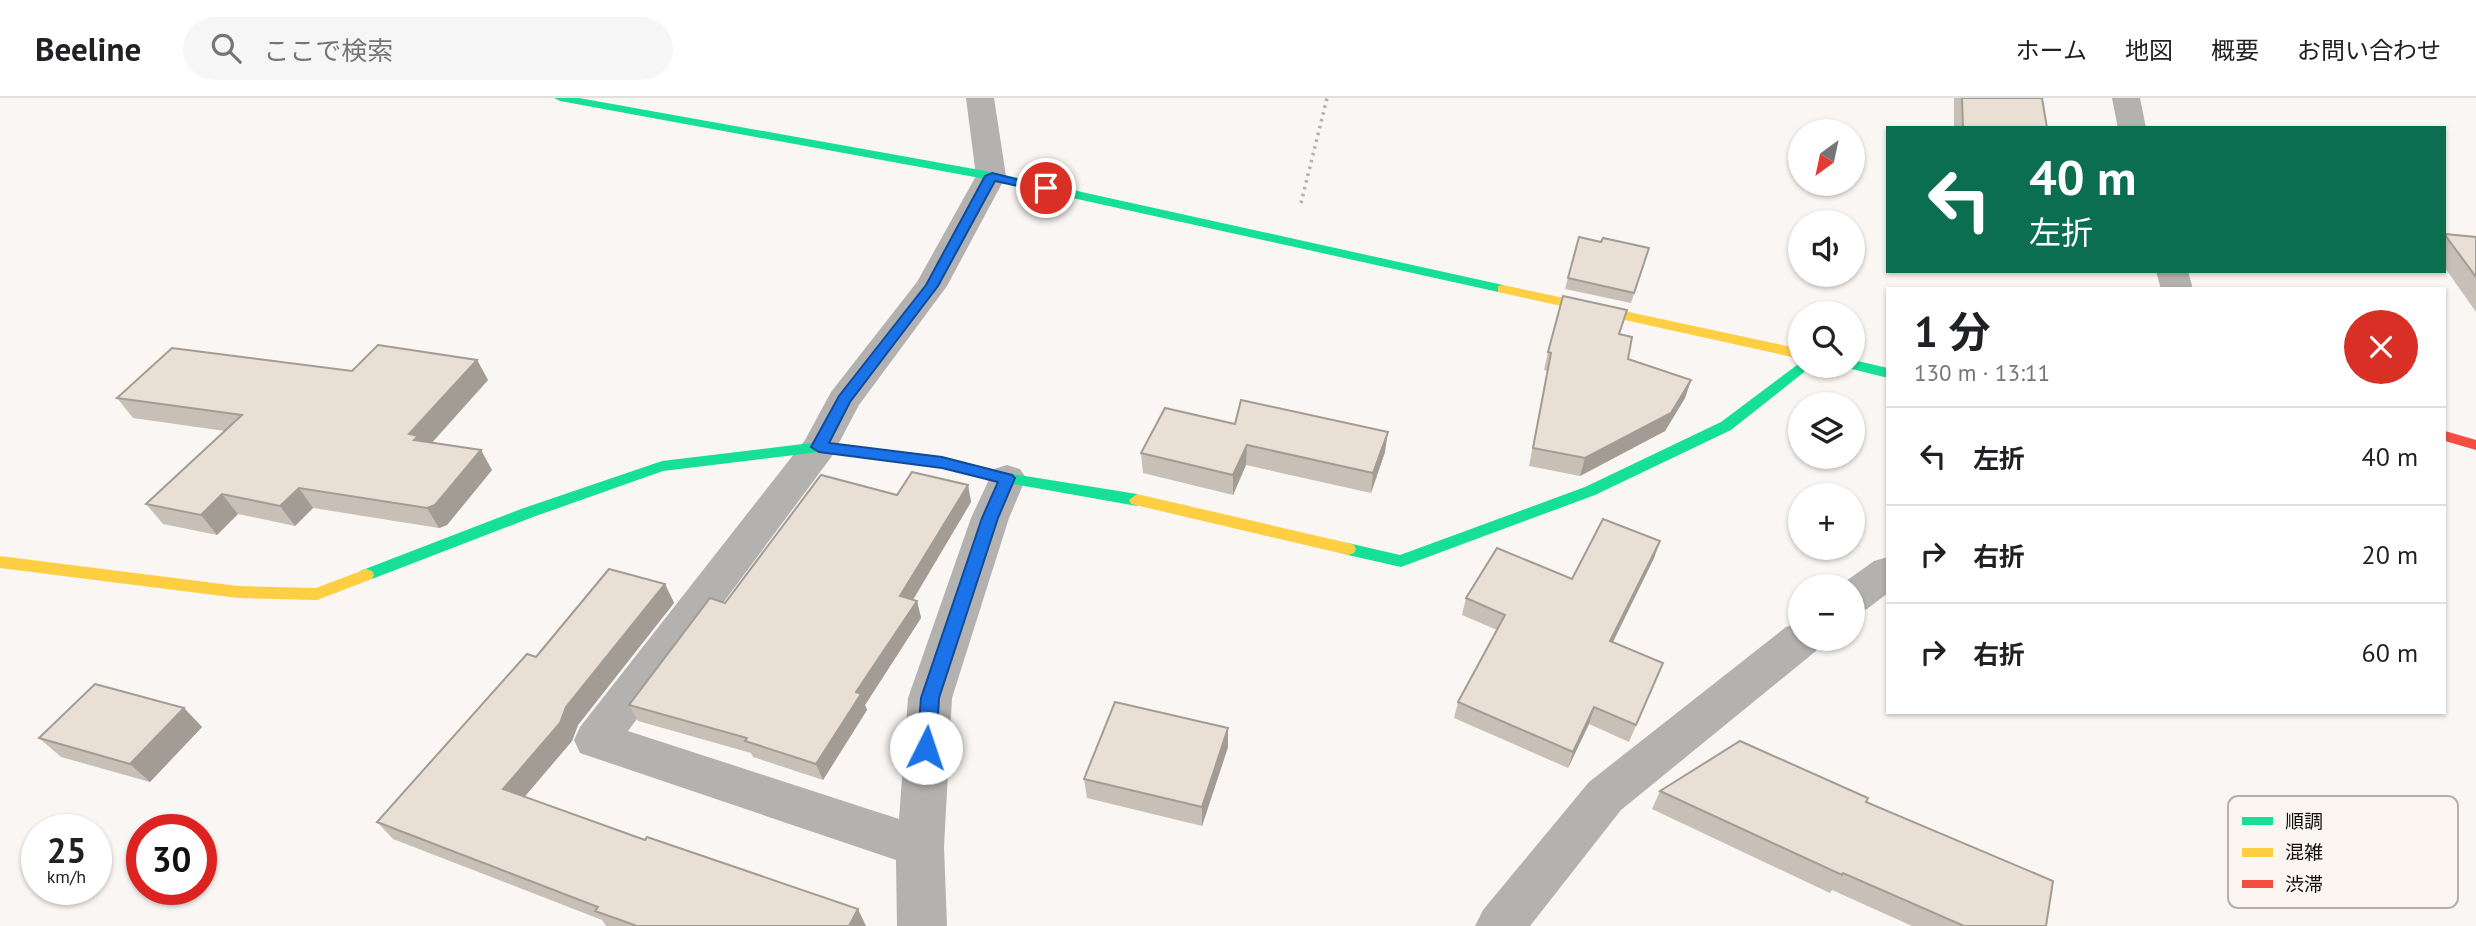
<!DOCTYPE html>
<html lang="ja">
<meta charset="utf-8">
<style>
:root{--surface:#fff;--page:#f6f6f6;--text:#202124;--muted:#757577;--line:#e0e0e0}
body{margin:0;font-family:"PT Sans","Noto Sans JP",sans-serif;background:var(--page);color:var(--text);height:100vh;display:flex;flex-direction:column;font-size:26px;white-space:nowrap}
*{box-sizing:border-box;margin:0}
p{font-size:23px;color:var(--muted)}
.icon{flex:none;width:38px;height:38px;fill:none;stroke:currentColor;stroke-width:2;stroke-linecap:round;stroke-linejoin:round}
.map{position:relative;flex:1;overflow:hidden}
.panel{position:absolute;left:1886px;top:189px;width:560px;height:427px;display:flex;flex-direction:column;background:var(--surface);border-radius:0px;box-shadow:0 2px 5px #0004}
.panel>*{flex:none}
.banner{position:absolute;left:1886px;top:28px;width:560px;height:147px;border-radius:0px;box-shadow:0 2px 5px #0004;background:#0b6e4f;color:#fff;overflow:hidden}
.needle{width:46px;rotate:213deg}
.fabs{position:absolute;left:1788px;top:21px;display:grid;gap:14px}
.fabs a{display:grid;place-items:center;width:77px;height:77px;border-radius:50%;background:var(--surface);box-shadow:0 2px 5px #0004;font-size:35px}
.speed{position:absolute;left:21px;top:716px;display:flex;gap:14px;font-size:35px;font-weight:700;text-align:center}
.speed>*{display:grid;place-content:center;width:91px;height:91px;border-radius:50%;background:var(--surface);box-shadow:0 2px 5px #0004;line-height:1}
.speed small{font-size:18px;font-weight:400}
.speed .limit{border:10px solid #d22;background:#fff;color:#111}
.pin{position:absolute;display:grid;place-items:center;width:60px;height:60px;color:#fff;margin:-30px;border:4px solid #fff;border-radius:50%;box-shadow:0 2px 7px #0007}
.me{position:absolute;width:77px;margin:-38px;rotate:4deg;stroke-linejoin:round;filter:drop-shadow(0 0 5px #0008)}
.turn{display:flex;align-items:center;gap:24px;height:147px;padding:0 28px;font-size:32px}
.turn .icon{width:91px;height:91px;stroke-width:2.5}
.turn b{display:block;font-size:49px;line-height:60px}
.round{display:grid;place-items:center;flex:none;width:74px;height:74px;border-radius:37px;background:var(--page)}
.head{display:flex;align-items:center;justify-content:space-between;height:119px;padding:0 28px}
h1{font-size:42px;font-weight:700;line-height:52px}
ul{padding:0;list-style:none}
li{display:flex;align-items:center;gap:21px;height:98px;padding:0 28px;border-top:2px solid var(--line)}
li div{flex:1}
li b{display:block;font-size:26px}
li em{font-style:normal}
header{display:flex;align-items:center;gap:42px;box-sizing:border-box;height:98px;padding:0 35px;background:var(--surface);border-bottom:2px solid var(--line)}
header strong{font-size:33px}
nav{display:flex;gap:38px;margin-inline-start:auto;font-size:24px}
.search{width:490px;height:63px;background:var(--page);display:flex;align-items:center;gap:18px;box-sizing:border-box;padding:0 24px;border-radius:38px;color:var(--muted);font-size:26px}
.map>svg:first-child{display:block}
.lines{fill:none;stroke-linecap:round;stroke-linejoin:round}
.path{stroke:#b2b1b0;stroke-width:3.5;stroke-dasharray:2.5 4.5;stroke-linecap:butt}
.street{fill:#b3b2b1;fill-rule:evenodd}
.fast{fill:#16e098;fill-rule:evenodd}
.slow{fill:#ffcf43;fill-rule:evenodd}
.jam{fill:#f24e42;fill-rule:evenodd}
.wall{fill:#c8c0b7}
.shaded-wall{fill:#a39c95}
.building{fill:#e9dfd5;stroke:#a39c95;stroke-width:2}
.route{fill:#1a73e8;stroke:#114b97;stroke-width:2}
.key{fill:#fbf6f1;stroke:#b5b1ae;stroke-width:2}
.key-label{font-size:19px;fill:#131110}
</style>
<header>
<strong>Beeline</strong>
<div class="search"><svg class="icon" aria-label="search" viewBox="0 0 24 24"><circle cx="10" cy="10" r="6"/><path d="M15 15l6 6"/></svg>ここで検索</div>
<nav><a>ホーム</a><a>地図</a><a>概要</a><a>お問い合わせ</a></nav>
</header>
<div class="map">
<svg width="2476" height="828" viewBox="0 0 2476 828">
<rect width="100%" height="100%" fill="#f9f6f3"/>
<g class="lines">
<path class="path" d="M1301,105L1327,0"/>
<path class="street" d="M966,0H994L1006,78L947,188L859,307L832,358L628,633L899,721L908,600L971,420L994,371L1007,367L1020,371L1026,380L1009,420L952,600L944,749L947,828H897L896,762L580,655L574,642L580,629L805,342L831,294L917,184L976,78Z
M2112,0H2140L2146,30H2118Z
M2156,173H2188L2193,191H2161Z
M1888,459V495L1867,511L1853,516V488H1839L1874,463Z
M1801,524V541H1822L1816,553L1621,712L1530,828H1475L1483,812L1589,684L1786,529Z"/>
<path class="fast" d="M554,0H579L991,74L1503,187L1510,191L1503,195L991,82L560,3Z
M1853,262L1888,270V280L1848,270L1846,268H1853Z
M1801,264V268H1810L1808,271L1731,332L1595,397L1401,469L1348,457L1342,455L1340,451L1342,447L1348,445L1400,457L1585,389L1721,324Z
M819,344L942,359L1007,375L1137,396L1145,402L1137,408L1007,385L942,369L819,354L663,373L533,419L372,481H360L358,477L360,473L521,411L662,363Z"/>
<path class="slow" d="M1503,187L1801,251V261L1498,194V188Z
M1137,396L1348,445L1354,447L1356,451L1354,455L1348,457L1131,406L1129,402Z
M0,458L238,488L316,490L366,471L372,473L374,477L372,481L317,502L238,500L0,470Z"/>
<path class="jam" d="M2445,333L2476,342V352L2445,343Z"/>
</g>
<path class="wall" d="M1954,0H2042L2047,30H1954Z
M2445,136L2476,139V214L2445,170Z
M1601,144L1649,150L1631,205L1565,191L1568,180Z
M1620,237L1628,261L1691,282L1685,300L1665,333L1580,378L1529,368L1547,273L1544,272L1548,254Z
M477,262L488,282L432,345L492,372L447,427L439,430L313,410L295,428L238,416L217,437L163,426L146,406L225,333L133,320L117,300Z
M1235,326L1385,354L1371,395L1246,367L1233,397L1143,375L1141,355Z
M968,387L971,404L913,502L917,503L921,520L865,607L867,612L823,682L753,659L751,655L638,623L629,607L725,505L897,397Z
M1660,443L1654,460L1613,544L1663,565L1629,644L1589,626L1568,670L1454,620L1458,604L1497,532L1462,517L1466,500L1572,481Z
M665,486L674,505L578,627L572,643L524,699L866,828H606L602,822L393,741L377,724L536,559Z
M184,610L202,629L150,684L61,659L39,640Z
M1228,630V649L1202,728L1087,700L1084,681Z
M1660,693L1866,704L2046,828H1912L1832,792L1830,795L1652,711Z"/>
<path class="shaded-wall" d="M477,262L488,282L426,351L409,336Z
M1691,282L1685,300L1665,333L1580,378L1585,360Z
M1388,334L1385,354L1371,395L1373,375Z
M1247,347L1246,367L1233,397V377Z
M481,352L492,372L447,427L439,430L427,410Z
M968,387L971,404L905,515L900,498Z
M299,390L313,410L295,428L280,408Z
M222,396L238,416L217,437L201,417Z
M1660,443L1654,460L1605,560L1610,543Z
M665,486L674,505L578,627L572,643L516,709L503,691L566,609Z
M917,503L921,520L865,607L867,612L823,682L816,666L856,594Z
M1594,609L1589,626L1568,670L1573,654Z
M184,610L202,629L150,684L130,666Z
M1228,630V649L1202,728V709Z
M858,811L866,828H849Z"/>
<path class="building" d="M1962,0H2042L2047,30H1963Z
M2445,136L2476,139V179L2445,137Z
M1579,139L1601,144L1603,140L1649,150L1634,195L1568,180Z
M1563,198L1627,212L1619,236L1632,239L1628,261L1691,282L1671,315L1585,360L1533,350L1551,255L1548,254Z
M378,247L477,262L409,336L418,338L414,342L481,352L435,407L427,410L299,390L280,408L222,396L201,417L146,406L242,317L117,300L172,250L352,273Z
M1241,302L1388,334L1373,375L1247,347L1233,377L1141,355L1165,310L1235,326Z
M912,374L968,387L900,498L917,503L856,594L861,596L816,666L745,643L747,640L629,607L710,500L725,505L821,377L897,397Z
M1603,421L1660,443L1610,543L1663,565L1636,627L1594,609L1573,654L1458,604L1505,517L1466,500L1497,450L1572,481Z
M609,471L665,486L566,609L560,625L503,691L645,742L647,739L858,811L849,828H637L595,813L598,809L377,724L527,556L536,559Z
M95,586L184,610L130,666L39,640Z
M1115,604L1228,630L1202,709L1084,681Z
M1740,643L1868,700L1866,704L2053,783L2046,828H1964L1843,775L1842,777L1660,693Z"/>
<path class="route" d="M992,75L1052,90L1046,94L995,83L938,188L850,304L829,345L942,359L1012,377L1015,380L998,420L939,600L936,650L933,655L926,657L920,655L917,650L921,600L982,420L998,384L942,370L819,354L811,349L839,298L926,187L985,78Z"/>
<rect x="2228" y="698" width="230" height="112" rx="10" class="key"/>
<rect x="2242" y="719" width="31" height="8" fill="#16e098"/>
<rect x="2242" y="750" width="31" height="9" fill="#ffcf43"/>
<rect x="2242" y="782" width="31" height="8" fill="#f24e42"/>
<g class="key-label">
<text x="2285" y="730">順調</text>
<text x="2285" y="761">混雑</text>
<text x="2285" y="793">渋滞</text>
</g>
</svg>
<div class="fabs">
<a><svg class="needle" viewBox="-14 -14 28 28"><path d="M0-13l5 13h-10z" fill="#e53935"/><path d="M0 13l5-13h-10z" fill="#757577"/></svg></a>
<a><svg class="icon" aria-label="sound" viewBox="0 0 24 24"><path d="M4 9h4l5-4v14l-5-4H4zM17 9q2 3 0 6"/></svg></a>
<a><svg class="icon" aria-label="search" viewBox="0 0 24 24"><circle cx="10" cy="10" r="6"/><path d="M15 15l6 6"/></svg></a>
<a><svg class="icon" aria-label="layers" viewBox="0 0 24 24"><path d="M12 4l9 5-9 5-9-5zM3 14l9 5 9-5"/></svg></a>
<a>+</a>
<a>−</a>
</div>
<div class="speed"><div>25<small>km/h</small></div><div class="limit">30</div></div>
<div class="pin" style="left:1046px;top:90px;background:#d93025"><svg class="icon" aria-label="arrive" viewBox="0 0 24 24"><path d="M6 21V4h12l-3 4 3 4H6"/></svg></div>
<svg class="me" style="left:926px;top:650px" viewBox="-20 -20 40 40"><circle r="19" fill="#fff"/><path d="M0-13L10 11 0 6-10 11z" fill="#1a73e8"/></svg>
<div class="banner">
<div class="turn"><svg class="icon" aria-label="left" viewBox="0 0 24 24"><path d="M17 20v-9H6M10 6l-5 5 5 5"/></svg><div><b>40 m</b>左折</div></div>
</div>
<section class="panel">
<div class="head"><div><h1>1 分</h1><p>130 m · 13:11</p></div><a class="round" style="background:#d93025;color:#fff"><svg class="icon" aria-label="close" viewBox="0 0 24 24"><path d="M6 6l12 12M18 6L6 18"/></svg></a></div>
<ul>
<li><svg class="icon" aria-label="left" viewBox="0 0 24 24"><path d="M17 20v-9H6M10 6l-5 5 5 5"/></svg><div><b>左折</b></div><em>40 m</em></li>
<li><svg class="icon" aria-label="right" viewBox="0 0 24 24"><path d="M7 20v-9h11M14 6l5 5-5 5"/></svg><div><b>右折</b></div><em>20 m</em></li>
<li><svg class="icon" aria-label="right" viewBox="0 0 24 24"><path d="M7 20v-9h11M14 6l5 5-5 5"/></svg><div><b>右折</b></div><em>60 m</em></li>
</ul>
</section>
</div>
